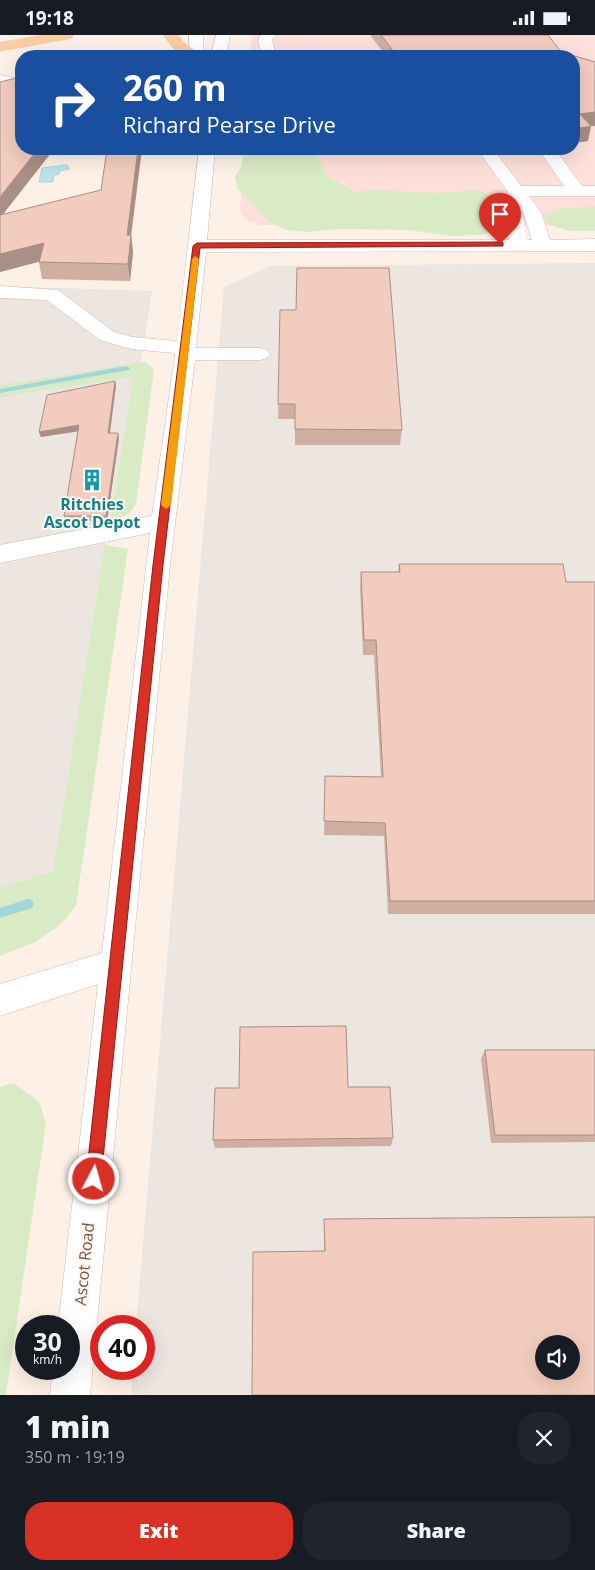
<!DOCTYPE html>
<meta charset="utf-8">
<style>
:root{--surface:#171b24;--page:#20242c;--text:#f1f3f6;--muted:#9ea1a6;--accent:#d93025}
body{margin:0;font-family:"Open Sans",sans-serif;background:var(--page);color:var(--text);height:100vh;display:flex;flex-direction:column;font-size:19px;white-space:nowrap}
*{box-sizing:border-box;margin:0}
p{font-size:16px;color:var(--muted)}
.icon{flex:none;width:28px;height:28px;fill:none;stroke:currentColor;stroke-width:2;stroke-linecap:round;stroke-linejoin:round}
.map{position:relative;height:1360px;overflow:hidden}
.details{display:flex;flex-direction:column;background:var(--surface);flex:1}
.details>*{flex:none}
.banner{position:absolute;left:15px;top:15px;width:565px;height:105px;border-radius:20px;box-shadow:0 5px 20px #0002;background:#1a4fa0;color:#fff;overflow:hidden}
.buttons{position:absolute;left:535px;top:1300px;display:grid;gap:10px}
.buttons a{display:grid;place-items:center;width:45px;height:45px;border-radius:50%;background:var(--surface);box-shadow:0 5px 20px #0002;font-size:25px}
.speed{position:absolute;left:15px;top:1280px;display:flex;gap:10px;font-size:25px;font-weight:700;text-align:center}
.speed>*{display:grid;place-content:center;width:65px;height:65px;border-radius:50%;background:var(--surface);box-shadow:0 5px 20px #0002;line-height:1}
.speed small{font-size:12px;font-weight:400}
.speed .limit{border:8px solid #d22;background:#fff;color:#111}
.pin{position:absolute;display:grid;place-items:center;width:42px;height:42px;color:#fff;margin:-51px -21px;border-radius:50% 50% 50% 0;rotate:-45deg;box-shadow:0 0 5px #0007}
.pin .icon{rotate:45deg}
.me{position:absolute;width:55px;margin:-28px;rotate:6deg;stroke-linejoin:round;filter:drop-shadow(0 0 4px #0008)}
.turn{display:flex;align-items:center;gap:18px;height:105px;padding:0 25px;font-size:22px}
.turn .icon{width:65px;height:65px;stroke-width:2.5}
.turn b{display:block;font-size:35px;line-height:42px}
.round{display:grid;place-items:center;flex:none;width:52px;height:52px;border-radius:20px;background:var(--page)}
.headline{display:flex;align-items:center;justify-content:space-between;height:85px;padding:0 25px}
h1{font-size:30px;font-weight:800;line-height:38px}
.button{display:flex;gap:10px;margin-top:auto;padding:10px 25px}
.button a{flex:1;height:58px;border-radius:20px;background:var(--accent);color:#fff;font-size:20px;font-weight:800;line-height:58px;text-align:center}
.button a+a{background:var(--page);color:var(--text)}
.status{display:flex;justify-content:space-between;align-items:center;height:35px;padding:0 25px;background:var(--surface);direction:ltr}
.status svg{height:14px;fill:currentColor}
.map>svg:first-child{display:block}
.commercial{fill:#fde0da}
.industrial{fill:#ede5e0;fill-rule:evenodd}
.green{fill:#d9ebc4}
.water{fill:#bae6e7;stroke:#a1d7d9}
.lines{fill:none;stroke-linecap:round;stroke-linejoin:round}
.stream{fill:#a1d7d9;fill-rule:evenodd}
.minor-casing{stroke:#d1baaf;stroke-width:1}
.major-casing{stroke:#d9cfcd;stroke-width:1}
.minor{fill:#fff;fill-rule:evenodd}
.major{fill:#fbcd9f;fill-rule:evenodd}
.wall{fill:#d0afa3}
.shaded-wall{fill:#a98f85}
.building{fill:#f2ccbe;stroke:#a98f85;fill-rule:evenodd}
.route{fill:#d93025;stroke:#8d1f18}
.slow{fill:#f59e0b}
.labels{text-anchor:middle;stroke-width:4;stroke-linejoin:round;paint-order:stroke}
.culture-label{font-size:16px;font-weight:bold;fill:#0d838f;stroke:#fff6ed}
.street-label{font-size:16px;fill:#77554b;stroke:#fff6ed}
</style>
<div class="status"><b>19:18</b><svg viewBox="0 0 49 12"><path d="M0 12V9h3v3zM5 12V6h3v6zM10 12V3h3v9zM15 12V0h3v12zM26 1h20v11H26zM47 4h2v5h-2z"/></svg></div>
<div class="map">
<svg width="595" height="1360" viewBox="0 0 595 1360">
<rect width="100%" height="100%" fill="#fdf1e7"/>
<path class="commercial" d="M252,0H595V191L260,190L245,185L240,176L245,114H574V21H249Z"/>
<path class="industrial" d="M595,228V1360H131L133,1334H144V1291H136L224,252L270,231ZM544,1309H571V1336H544Z
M0,251L152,256L141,327L133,342L53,836L0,853Z"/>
<path class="green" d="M244,114H317L320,128L327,141L356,157L374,155L435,158L481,155L492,164L502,186L497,194L481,200L453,201L408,195L338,194L308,197L286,195L270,187L237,153L235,141L242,130Z
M595,172V196H569L548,189L544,181L562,173Z
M141,327H146L154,335L136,469L129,479L110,487L133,342L0,362V350Z
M105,510L128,514L76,871L60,890L35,907L0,921V853L53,836Z
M14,1048L39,1067L46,1088L6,1360H0V1052Z"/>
<path class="water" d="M67,130L69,134L59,136V139L54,140L53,147H39L42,133Z"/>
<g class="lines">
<path class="stream" d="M126,331L130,333L129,335L0,358V354Z
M28,864L32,865L34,869L32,873L0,883V873Z"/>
<g class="minor-casing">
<path id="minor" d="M189,0H203L204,21H190Z
M216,0H230L226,21H211Z
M261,0H276L272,5L276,21H262L258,5Z
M0,40L14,43L21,49L13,59L0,62V52L4,50H0Z
M199,114H215L207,205H509L503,178L508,157L477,114H493L521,151H564L540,116L541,114H555L582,151H595V161H529L541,177L550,205L595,204V216L206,217L196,313H260L267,315L270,319L267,323L260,325H195L170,530L90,1360H50L53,1334H69V1291H58L98,949L0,981V949L102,918L150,498L0,528V510L152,481L175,320L174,318L131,314L100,305L47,265L0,263V251L58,255L114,297L133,302L177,306ZM522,175L523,177L532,205H527Z"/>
</g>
<g class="major-casing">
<path id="major" d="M42,0H74L72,3L67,4L0,16V8Z
M164,0H178L183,7L203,21C182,22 174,18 164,0Z"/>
</g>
<use href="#minor" class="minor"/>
<use href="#major" class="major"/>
</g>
<path class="wall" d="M370,0H548L561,17L595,27V91H591L588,106L574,108V21H386Z
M0,47L21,114H54L3,179L131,200L133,217L130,246L42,244L39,227L0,237Z
M280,275L402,395L400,410H295V384H278Z
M115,346L116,351L110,398L119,403L107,486H65L64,481L78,396L41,402L39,397Z
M399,529L566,547H595V879H388L384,801L324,800L325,741L381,742L374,620H363L360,552L361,537H398Z
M485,1015H595V1107L491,1108L481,1024Z
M348,1052L393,1103L391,1111L215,1113L213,1105Z
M595,1182L324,1216V1184Z"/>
<path class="shaded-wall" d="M595,77V91H591L588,106L574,108V94L580,79Z
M38,114H54L0,183V162Z
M138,114H142L129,217L127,200Z
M131,200L133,217L130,246L128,229Z
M44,208L48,224L0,237V219Z
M115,346L116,351L109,403L108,398Z
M79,390L80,396L41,402L39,397Z
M118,398L119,403L107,486L106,481Z"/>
<path class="building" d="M381,0H548L561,17L595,27V77L580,79L591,91L574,94V21H397Z
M21,42V114H38L0,162V47Z
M107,114H138L127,200H131L128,229L39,227L44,208L0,219V180L101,155Z
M297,233H389L402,395L295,394V369H278L280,275H296Z
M115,346L108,398H118L106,481H64L79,390L39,397L47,360Z
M399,529H563L566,547H595V866H390L385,788L324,786L325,741L383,742L376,605H364L361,537H400Z
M346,991L348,1052H390L393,1103L213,1105L215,1053H239L240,992Z
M485,1015H595V1100H495Z
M595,1182V1360H252L253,1217L325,1216L324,1184ZM544,1309H571V1336H544Z"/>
<path class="route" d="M500,207L503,208V211L200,213L163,530L101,1144L99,1149L94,1151L88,1149L86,1144L153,530L193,211L197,208Z"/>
<path class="slow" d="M195,221L199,224L171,470L166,474L161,470L192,224Z"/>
<defs>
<g id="building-bare" transform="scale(1.725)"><path d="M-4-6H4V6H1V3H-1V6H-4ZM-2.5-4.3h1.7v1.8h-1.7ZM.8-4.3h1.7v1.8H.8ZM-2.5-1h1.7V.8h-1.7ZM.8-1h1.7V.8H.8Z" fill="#0f9aa8" stroke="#fff6ed" stroke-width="2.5" paint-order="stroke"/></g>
</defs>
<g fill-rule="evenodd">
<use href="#building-bare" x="92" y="445"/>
</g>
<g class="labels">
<g class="culture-label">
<text x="92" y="475">Ritchies<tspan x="92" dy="18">Ascot Depot</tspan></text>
</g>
<g class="street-label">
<text transform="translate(84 1229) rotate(-84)" y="6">Ascot Road</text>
</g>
</g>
</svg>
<div class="buttons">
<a><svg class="icon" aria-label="sound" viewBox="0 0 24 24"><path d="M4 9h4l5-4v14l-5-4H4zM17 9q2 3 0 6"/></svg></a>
</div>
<div class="speed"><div>30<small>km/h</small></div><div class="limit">40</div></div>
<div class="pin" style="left:500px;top:209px;background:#d93025"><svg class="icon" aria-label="arrive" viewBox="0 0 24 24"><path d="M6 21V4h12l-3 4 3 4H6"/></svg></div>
<svg class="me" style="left:94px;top:1144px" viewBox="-20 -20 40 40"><circle r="17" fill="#d93025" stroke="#fff" stroke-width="3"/><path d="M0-11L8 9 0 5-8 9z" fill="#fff"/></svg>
<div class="banner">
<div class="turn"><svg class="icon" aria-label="right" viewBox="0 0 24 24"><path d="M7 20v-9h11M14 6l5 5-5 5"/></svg><div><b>260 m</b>Richard Pearse Drive</div></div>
</div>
</div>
<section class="details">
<div class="headline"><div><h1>1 min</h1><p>350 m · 19:19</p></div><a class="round"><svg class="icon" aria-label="close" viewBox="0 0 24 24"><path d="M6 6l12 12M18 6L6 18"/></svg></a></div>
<div class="button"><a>Exit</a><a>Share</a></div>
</section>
